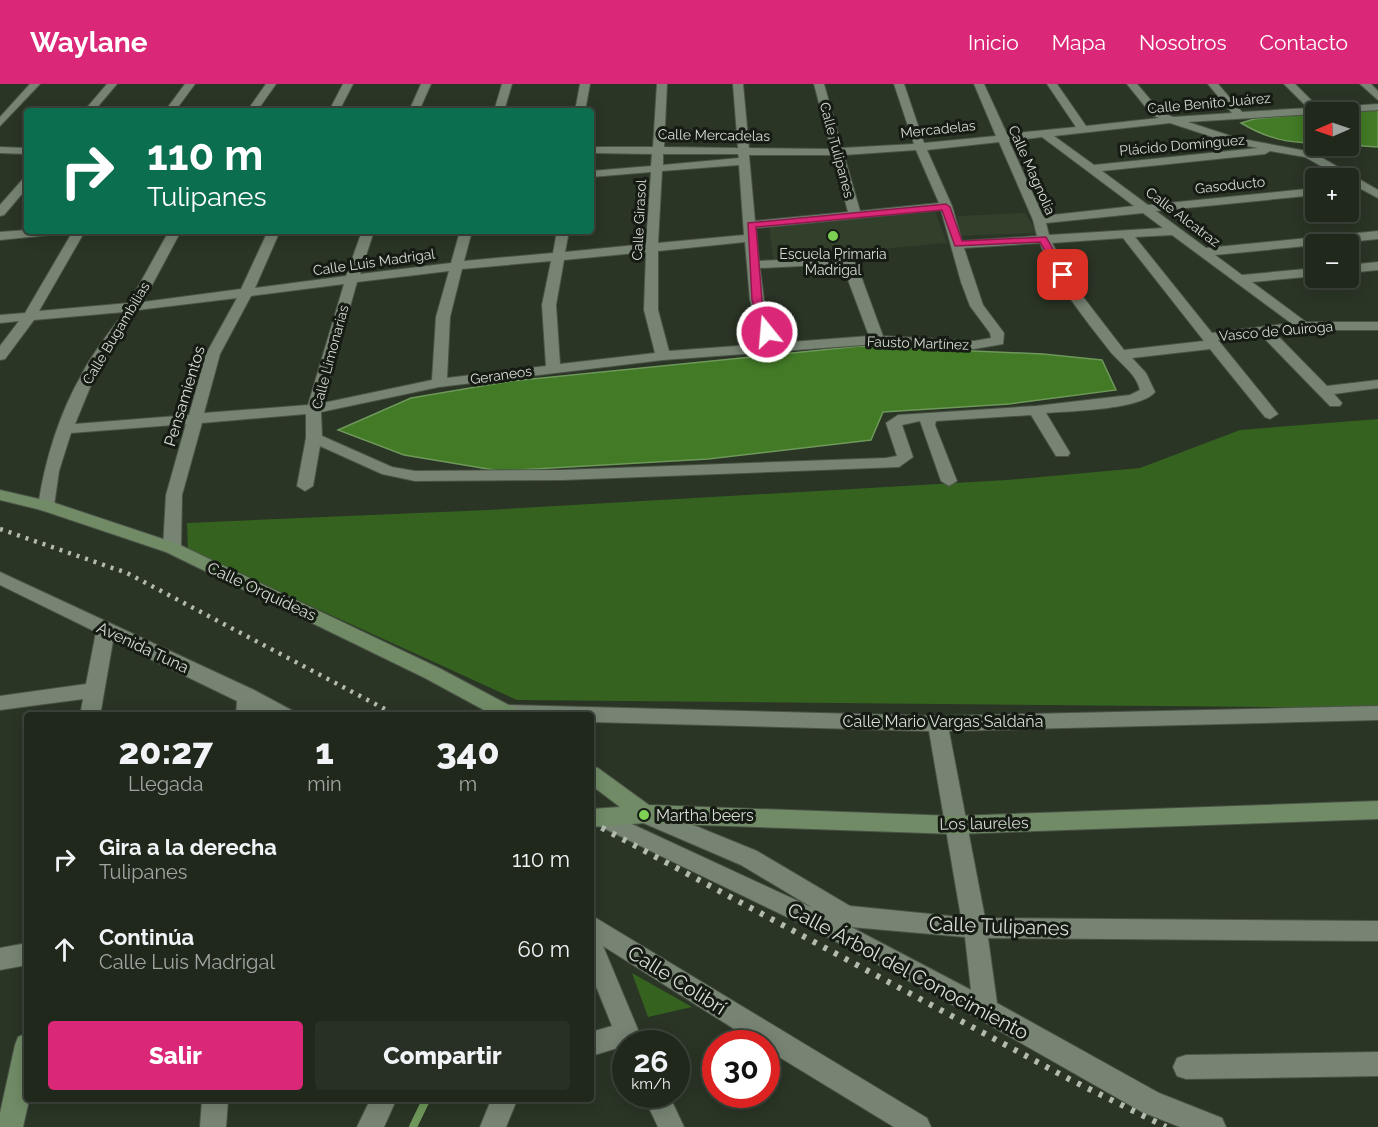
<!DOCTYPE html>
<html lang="es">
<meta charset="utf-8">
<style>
:root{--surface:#20281c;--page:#283025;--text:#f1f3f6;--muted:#a2a6a3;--line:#3d443b;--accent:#db2777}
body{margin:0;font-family:Raleway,sans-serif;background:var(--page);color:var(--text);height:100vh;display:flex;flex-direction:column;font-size:22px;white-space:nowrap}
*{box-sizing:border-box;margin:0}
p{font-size:20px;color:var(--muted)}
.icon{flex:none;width:33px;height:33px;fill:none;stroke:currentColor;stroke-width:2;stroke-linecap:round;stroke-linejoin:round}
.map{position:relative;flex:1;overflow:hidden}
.drawer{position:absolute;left:24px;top:628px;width:570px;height:390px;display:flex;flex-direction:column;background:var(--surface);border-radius:6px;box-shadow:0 3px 15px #0003,0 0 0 2px var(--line)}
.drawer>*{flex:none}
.guide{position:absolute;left:24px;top:24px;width:570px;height:126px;border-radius:6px;box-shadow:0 3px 15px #0003,0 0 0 2px var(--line);background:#0b6e4f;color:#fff;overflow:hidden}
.needle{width:39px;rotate:268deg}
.controls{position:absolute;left:1305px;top:18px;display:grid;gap:12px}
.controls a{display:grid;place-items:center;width:54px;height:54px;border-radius:6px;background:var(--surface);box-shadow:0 3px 15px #0003,0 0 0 2px var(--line);font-size:30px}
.speed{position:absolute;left:612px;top:946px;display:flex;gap:12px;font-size:30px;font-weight:700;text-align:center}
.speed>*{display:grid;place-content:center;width:78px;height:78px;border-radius:50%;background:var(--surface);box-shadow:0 3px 15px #0003,0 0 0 2px var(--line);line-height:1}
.speed small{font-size:15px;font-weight:400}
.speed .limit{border:9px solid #d22;background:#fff;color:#111}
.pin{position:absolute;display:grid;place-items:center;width:51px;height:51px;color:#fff;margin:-26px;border-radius:12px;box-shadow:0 3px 9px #0006}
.me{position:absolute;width:66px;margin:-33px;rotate:343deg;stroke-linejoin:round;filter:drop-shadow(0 0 4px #0008)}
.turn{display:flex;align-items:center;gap:21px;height:126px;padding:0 24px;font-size:27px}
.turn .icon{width:78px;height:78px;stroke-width:2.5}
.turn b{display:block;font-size:42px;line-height:51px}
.eta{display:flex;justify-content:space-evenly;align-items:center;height:102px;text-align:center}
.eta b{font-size:36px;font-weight:800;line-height:42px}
.button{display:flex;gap:12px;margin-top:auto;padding:12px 24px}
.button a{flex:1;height:69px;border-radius:6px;background:var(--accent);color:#fff;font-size:24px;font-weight:800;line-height:69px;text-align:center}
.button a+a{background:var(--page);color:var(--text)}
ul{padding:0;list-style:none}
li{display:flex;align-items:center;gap:18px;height:90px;padding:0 24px}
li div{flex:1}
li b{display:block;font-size:22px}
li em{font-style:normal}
header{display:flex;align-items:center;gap:36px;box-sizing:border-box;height:84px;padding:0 30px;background:var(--accent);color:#fff}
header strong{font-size:28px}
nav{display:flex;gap:33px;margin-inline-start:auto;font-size:21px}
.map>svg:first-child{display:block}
.built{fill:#313f2b}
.green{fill:#35631f}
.water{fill:#427a26;stroke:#6e985a;stroke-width:1.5}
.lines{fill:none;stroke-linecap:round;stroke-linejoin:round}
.stream{stroke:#6e985a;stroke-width:8}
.street-casing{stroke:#4a5346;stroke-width:2}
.secondary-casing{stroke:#4a5346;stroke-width:2}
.street{fill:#778473;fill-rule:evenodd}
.secondary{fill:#708b66;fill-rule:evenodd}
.rail-far1{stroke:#b3bbb0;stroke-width:4.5;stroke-dasharray:3 6;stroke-linecap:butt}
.rail{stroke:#b3bbb0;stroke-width:6;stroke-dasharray:4 8;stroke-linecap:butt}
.route{fill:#db2777;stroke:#8e194d;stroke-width:1.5}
.poi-dot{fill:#7cd155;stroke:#161b14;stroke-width:2}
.labels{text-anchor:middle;stroke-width:6;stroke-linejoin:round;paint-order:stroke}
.far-street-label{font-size:14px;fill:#d6ddd3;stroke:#161b14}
.far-poi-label{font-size:14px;fill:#d6ddd3;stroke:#161b14}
.street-label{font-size:16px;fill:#d6ddd3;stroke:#161b14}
.poi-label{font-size:16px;fill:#d6ddd3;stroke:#161b14;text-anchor:start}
.near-street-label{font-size:20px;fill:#d6ddd3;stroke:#161b14}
</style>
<header>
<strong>Waylane</strong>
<nav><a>Inicio</a><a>Mapa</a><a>Nosotros</a><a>Contacto</a></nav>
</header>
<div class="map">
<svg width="1378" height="1043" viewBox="0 0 1378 1043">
<rect width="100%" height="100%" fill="#2a3526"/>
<path class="built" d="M935,127L947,159L773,175L769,142Z
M1025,129L1038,149L960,152L957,132Z"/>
<path class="green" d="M1378,335V624L517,616L188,466L187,439L488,426L1007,396L1140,384L1240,346Z
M632,889L692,923L648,933Z"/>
<path class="water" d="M1378,25V63L1349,61L1348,28H1326Z
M1315,29V59C1287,59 1266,54 1241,39L1254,35Z
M861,262L1043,270L1102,276L1116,306L1009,320L883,328L871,356L708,375L500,387L404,371L338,346L411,314L512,297Z"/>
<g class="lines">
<path class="stream" d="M413,1043L426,1016"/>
<g class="street-casing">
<path id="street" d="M30,0H40L0,42V33Z
M107,0H117L94,27H84Z
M185,0H195L175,27H165Z
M266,0H276L257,27H247Z
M343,0H353L339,27H329Z
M421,0H431L419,27H409Z
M502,0H512L504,27H494Z
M580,0H590L585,27H575Z
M657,0H667L664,63L738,64L733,0H743L749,64L831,65L814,0H824L842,64L914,60L894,0H904L924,59L996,52L974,0H984L1007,50L1076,43L1047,0H1057L1086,42L1159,34L1152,31L1127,0H1137L1160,27L1173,33L1232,29L1208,0H1218L1242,28L1308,24L1284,0H1295L1319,24L1378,20V26L1188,38L1237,54L1312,68L1378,106V114L1348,98V94H1342L1305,73L1270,67L1265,70L1102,87L1148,121L1316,104V111L1156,127L1206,164L1378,147V155L1215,171L1242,191L1316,184V192L1252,198L1306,238H1378V246H1303L1275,249L1327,302L1378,296V304L1334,310L1342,319L1340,322H1330L1261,251L1218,256L1278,330L1270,335L1265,333L1210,265L1132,274L1146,289L1155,308C1140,326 1070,327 1046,329L1070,369L1068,372H1056L1031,331L936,337L935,341L957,397L949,402L941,397L920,337L902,341L913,373L899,383L562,396L415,397L382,390L320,362L313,402L305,407L297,402L306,354V330L202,339L182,411L181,464L172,470L163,464L166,411L186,340L71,349L59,387L54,422L46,427L40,426L38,422C45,376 59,330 82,290C93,268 110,248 124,228L34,236L5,275L0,276V262L19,237L0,239V231L25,229L73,147H85L39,227L129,219L169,147H181L143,218L241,205L268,147H280L255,204L346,192L362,147H374L360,190L451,179L460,147H472L464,177L553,169L557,147H569L565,168L646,160L651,88L591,93V87L651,82L652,70L591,69V63H653ZM1170,39L1231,59L1258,64L1094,81L1054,52ZM1042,53L1134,122L1043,132L1009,57ZM999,58L1033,136L1037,152L962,157L952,122L927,66ZM916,66L939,119L860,127L844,71ZM663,70H738L739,74L663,81ZM749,71H833L848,128L755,137ZM739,81L744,151L658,159L662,87ZM941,126L961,198L970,222L990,249L991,254L974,257L883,252L857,181L849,173L759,177L756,144ZM1143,129L1163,144L1049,151L1046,139ZM1172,151L1291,239L1212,249L1135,153ZM1123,154L1204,257L1124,266L1077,205L1052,159ZM745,158L750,216L764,260L669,267L658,226V167ZM1040,159C1055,199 1083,232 1109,266C1119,279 1136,289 1140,306L1130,311L1036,322L898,331L886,339L897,372L886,374L562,386L415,387L392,383L322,352L321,328L439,303L663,276L877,260L974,265L1003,260L1004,249L983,221L964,164ZM646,168L644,226L655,269L560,280L556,221L564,176ZM551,177L542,221L546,282L447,294L450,233L462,185ZM842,180L869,252L777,259L764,216L760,184ZM449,187L436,233L432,296L323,319L357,198ZM344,200L308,321L204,329L220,270L251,212ZM237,214L206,270L189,331L75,340L96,289L138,226Z
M1360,0H1371L1378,7V16Z
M0,63L27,64V70L0,69Z
M27,94V104L4,131L0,132V121L23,95Z
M27,146L55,147L49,151L0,156V148Z
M1378,178V186L1348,189V181Z
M0,488L254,606L293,627L296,632H267L256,626V632H236L237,617L113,557L100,632H80L83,615L0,626V612L86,600L96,548L0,501Z
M508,621L938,632L1378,622V636L949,647L985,834L1378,837V857L988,854L997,919L1159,1009L1222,1034L1226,1043H1180L1142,1028L977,934L822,850L591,738L592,729L600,726L608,729L813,824L741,781L641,738L638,732L641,726L649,723L757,767L850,822L961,833L929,647L591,638V632H500L498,628L501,623ZM851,843L965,853L971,906Z
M591,831L927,1034L931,1043H894L766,965V960H758L603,862L644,960H626V969L621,963L591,972V948L612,942L591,890Z
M27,859V881L0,886V864Z
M1378,968V992L1186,995L1177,992L1173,983L1177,974L1186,971Z
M643,1011H669L684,1043H658Z
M202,1016H228L226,1043H200Z
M370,1016H396L384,1043H357Z
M491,1016H517L506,1043H480Z"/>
</g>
<g class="secondary-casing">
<path id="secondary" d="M0,406L52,418L178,460L439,584L520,627L523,632H495L425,594L166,468L41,426L0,416Z
M591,682L598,684L649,721L955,732L1378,717V735L955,750L645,739L591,743V725L620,723L591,701Z
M27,949L29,1016L23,1043H0V1029L15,961L18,953Z"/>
</g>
<use href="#street" class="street"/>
<use href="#secondary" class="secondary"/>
<path class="rail-far1" d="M0,445L127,489L398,632"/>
<path class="rail" d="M591,738L1069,995L1166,1043"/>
</g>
<path class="route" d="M946,120L950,123L962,157L1046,153L1068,191L1060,193L1040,158L955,162L942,126L756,143L762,216L773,248L764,250L752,216L748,139Z"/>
<g class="poi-dot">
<circle cx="833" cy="152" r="6"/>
<circle cx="644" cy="731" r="6"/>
</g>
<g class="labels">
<g class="far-street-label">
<text transform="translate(1209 19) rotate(-5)" y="5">Calle Benito Juárez</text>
<text transform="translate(938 45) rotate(-6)" y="5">Mercadelas</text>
<text transform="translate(714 51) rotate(1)" y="5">Calle Mercadelas</text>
<text transform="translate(1182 61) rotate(-5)" y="5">Plácido Domínguez</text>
<text transform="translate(837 66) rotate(75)" y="5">Calle Tulipanes</text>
<text transform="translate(1032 86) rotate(66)" y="5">Calle Magnolia</text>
<text transform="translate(1230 101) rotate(-6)" y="5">Gasoducto</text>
<text transform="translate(1183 133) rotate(37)" y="5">Calle Alcatraz</text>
<text transform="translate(639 136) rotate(-87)" y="5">Calle Girasol</text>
<text transform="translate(374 178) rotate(-8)" y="5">Calle Luis Madrigal</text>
<text transform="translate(1276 247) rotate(-5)" y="5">Vasco de Quiroga</text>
<text transform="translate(116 249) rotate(-59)" y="5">Calle Bugambilias</text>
<text transform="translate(918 259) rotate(2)" y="5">Fausto Martínez</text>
<text transform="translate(330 273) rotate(-75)" y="5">Calle Limonarias</text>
<text transform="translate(501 291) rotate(-8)" y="5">Geraneos</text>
</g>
<g class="far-poi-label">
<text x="833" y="175">Escuela Primaria<tspan x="833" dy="16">Madrigal</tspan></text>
</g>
<g class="street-label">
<text transform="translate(184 312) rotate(-73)" y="6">Pensamientos</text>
<text transform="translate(262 507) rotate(25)" y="6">Calle Orquídeas</text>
<text transform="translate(143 563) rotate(25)" y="6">Avenida Tuna</text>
<text x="943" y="643">Calle Mario Vargas Saldaña</text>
<text transform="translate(984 739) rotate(-1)" y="6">Los laureles</text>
</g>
<g class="poi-label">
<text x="656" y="737">Martha beers</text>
</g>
<g class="near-street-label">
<text transform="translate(999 842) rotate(2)" y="7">Calle Tulipanes</text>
<text transform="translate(908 887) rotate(28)" y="7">Calle Árbol del Conocimiento</text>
<text transform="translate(677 896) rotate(32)" y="7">Calle Colibrí</text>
</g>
</g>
</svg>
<div class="controls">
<a><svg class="needle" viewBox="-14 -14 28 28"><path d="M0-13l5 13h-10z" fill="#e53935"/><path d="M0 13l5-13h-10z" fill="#a2a6a3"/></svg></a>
<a>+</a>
<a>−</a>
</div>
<div class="speed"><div>26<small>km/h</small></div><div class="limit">30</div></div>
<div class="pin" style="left:1063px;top:191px;background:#d93025"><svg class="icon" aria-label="arrive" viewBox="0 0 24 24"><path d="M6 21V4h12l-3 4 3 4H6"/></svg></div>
<svg class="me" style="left:767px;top:248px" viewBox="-20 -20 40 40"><circle r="17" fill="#db2777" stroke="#fff" stroke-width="3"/><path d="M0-11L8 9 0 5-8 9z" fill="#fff"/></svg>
<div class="guide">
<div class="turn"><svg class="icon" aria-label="right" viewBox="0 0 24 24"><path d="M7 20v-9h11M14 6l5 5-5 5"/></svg><div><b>110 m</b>Tulipanes</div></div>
</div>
<section class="drawer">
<div class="eta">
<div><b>20:27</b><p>Llegada</p></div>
<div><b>1</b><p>min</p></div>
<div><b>340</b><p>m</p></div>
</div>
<ul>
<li><svg class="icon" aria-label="right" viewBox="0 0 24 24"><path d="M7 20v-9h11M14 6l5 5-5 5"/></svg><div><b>Gira a la derecha</b><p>Tulipanes</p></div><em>110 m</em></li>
<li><svg class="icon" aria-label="ahead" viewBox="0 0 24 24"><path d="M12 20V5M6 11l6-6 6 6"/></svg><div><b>Continúa</b><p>Calle Luis Madrigal</p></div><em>60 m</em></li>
</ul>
<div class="button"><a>Salir</a><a>Compartir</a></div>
</section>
</div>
